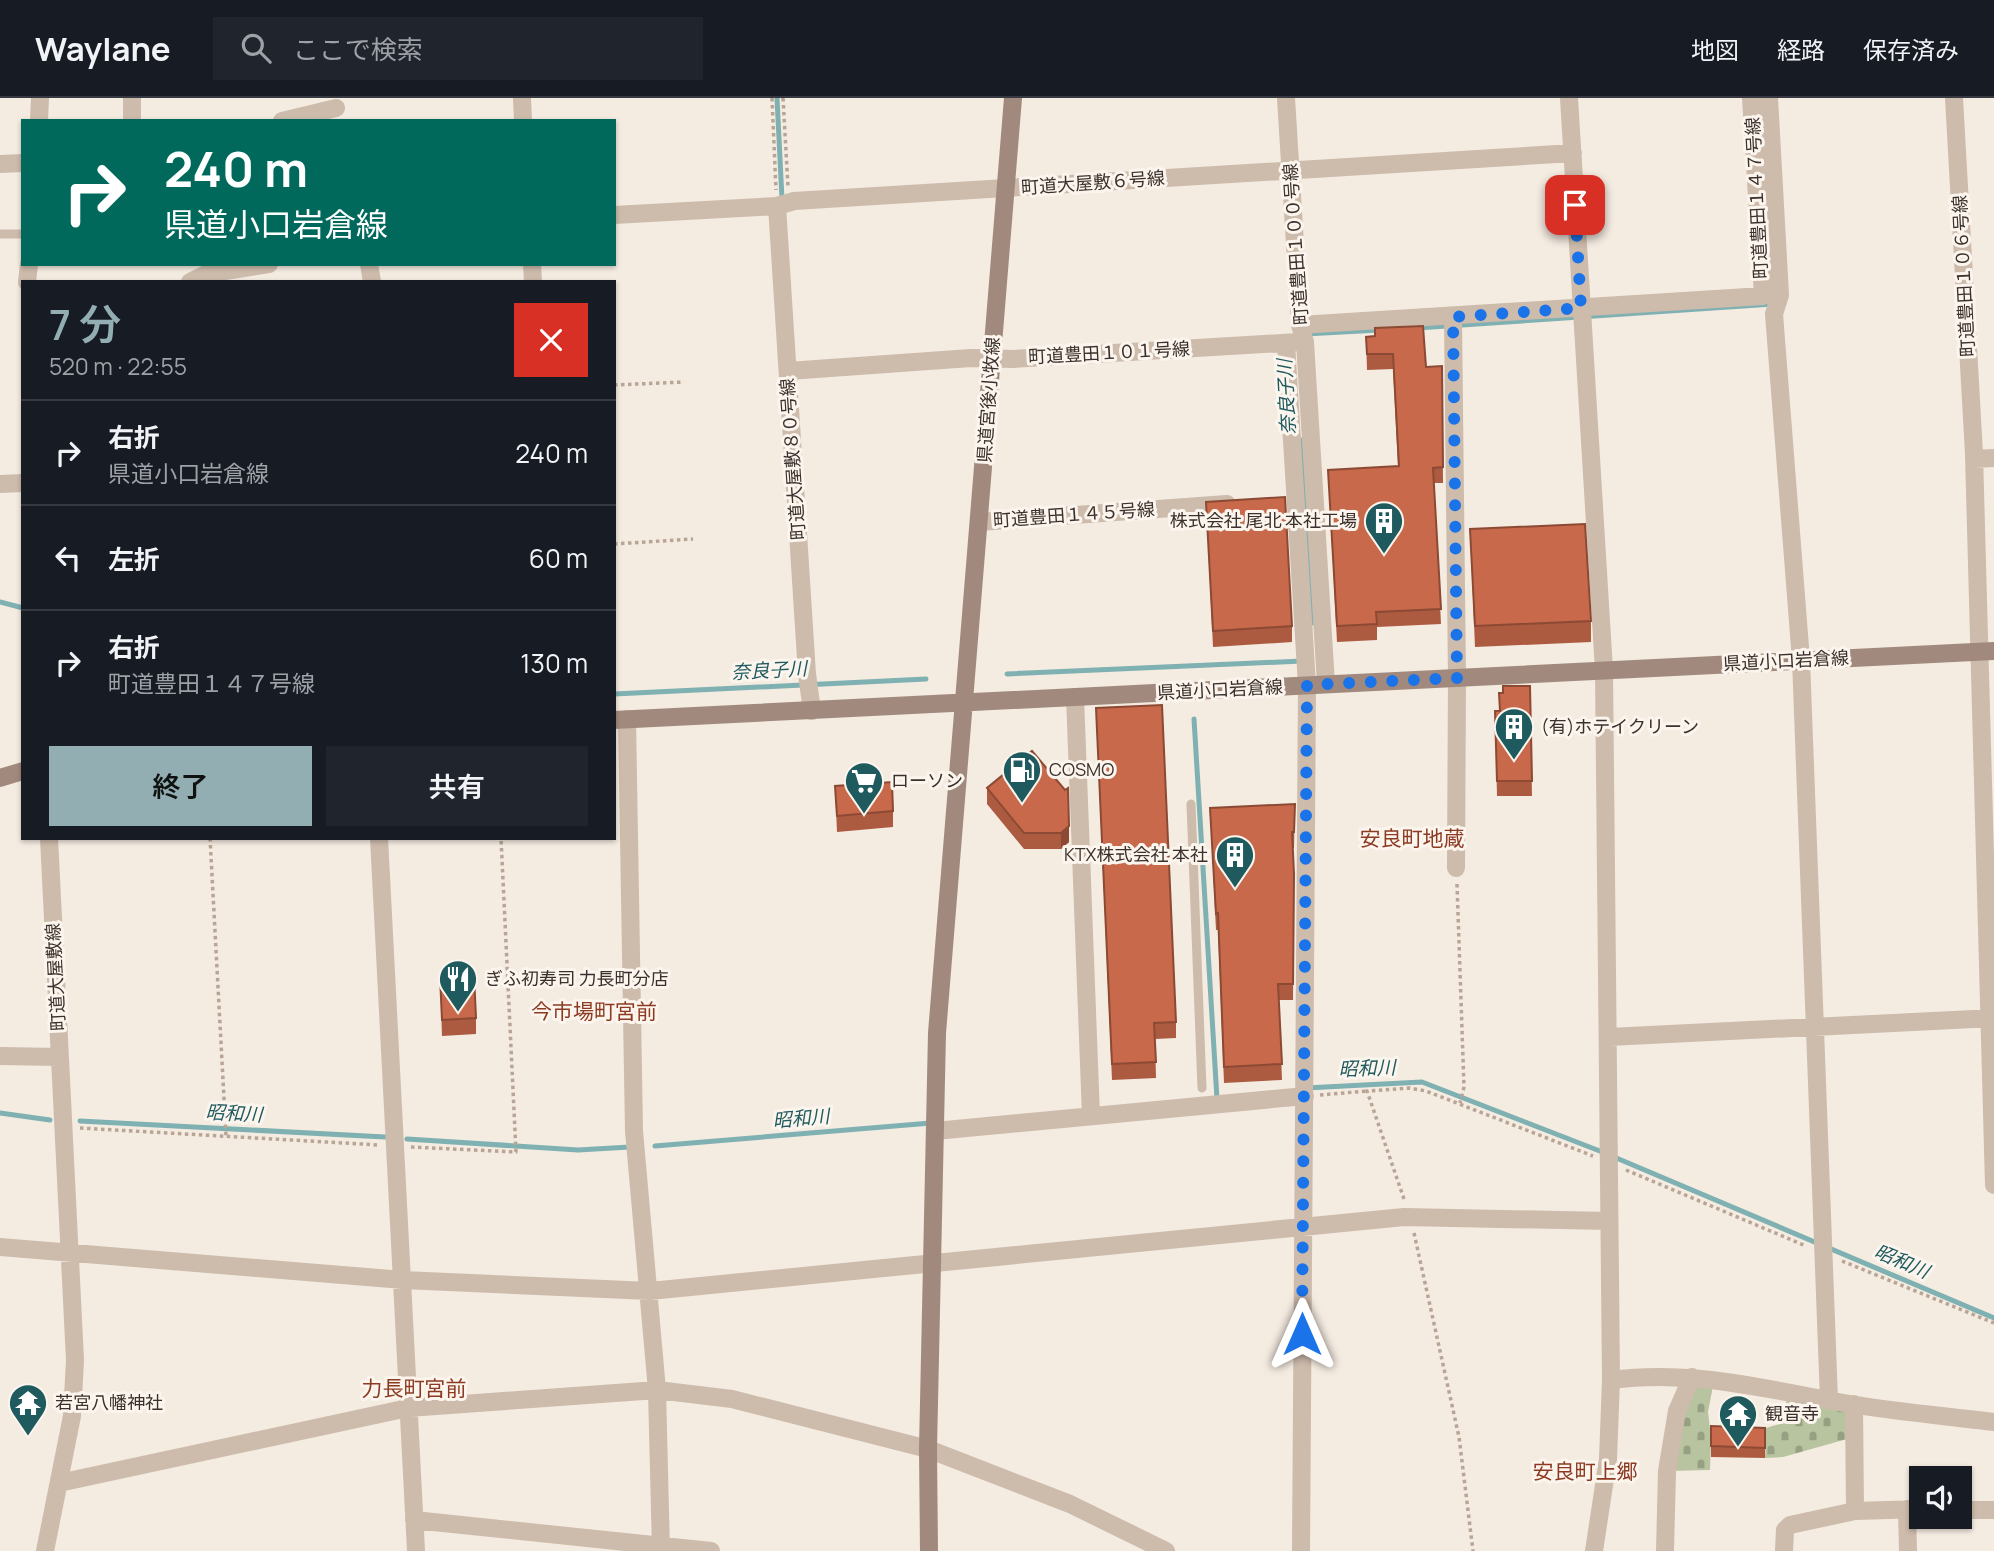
<!DOCTYPE html>
<html lang="ja">
<meta charset="utf-8">
<style>
:root{--surface:#171b24;--page:#20242c;--text:#f1f3f6;--muted:#9ea1a6;--line:#363941;--accent:#92aeb2}
body{margin:0;font-family:Manrope,"Noto Sans JP",sans-serif;background:var(--page);color:var(--text);height:100vh;display:flex;flex-direction:column;font-size:26px;white-space:nowrap}
*{box-sizing:border-box;margin:0}
p{font-size:23px;color:var(--muted)}
.icon{flex:none;width:38px;height:38px;fill:none;stroke:currentColor;stroke-width:2;stroke-linecap:round;stroke-linejoin:round}
.map{position:relative;flex:1;overflow:hidden}
.details{position:absolute;left:21px;top:182px;width:595px;height:560px;display:flex;flex-direction:column;background:var(--surface);border-radius:0px;box-shadow:0 2px 5px #0004}
.details>*{flex:none}
.guide{position:absolute;left:21px;top:21px;width:595px;height:147px;border-radius:0px;box-shadow:0 2px 5px #0004;background:#00695c;color:#fff;overflow:hidden}
.tools{position:absolute;left:1909px;top:1368px;display:grid;gap:14px}
.tools a{display:grid;place-items:center;width:63px;height:63px;border-radius:0px;background:var(--surface);box-shadow:0 2px 5px #0004;font-size:35px}
.pin{position:absolute;display:grid;place-items:center;width:60px;height:60px;color:#fff;margin:-30px;border-radius:14px;box-shadow:0 4px 10px #0006}
.me{position:absolute;width:77px;margin:-38px;rotate:0deg;stroke-linejoin:round;filter:drop-shadow(0 0 5px #0008)}
.turn{display:flex;align-items:center;gap:24px;height:147px;padding:0 28px;font-size:32px}
.turn .icon{width:91px;height:91px;stroke-width:2.5}
.turn b{display:block;font-size:49px;line-height:60px}
.round{display:grid;place-items:center;flex:none;width:74px;height:74px;border-radius:0px;background:var(--page)}
.summary{display:flex;align-items:center;justify-content:space-between;height:119px;padding:0 28px}
h1{font-size:42px;font-weight:600;line-height:52px;color:var(--accent)}
.action{display:flex;gap:14px;margin-top:auto;padding:14px 28px}
.action a{flex:1;height:80px;border-radius:0px;background:var(--accent);color:#111;font-size:28px;font-weight:600;line-height:80px;text-align:center}
.action a+a{background:var(--page);color:var(--text)}
ul{padding:0;list-style:none}
li{display:flex;align-items:center;gap:21px;height:105px;padding:0 28px;border-top:2px solid var(--line)}
li div{flex:1}
li b{display:block;font-size:26px}
li em{font-style:normal}
header{display:flex;align-items:center;gap:42px;box-sizing:border-box;height:98px;padding:0 35px;background:var(--surface);border-bottom:2px solid var(--line)}
header strong{font-size:33px}
nav{display:flex;gap:38px;margin-inline-start:auto;font-size:24px}
.search{width:490px;height:63px;background:var(--page);display:flex;align-items:center;gap:18px;box-sizing:border-box;padding:0 24px;border-radius:0px;color:var(--muted);font-size:26px}
.map>svg:first-child{display:block}
.cemetery{fill:url(#cemetery-stones)}
.lines{fill:none;stroke-linecap:round;stroke-linejoin:round}
.stream{stroke:#7fb0b2;stroke-width:5}
.path{stroke:#b9a596;stroke-width:3.5;stroke-dasharray:3.5 3.5;stroke-linecap:butt}
.lane{stroke:#cdbbac;stroke-width:9}
.street{stroke:#cdbbac;stroke-width:18}
.secondary{stroke:#a18a7d;stroke-width:18}
.wall{fill:#ac5a40}
.shaded-wall{fill:#8c4a34}
.building{fill:#c8694b;stroke:#8c4a34;stroke-width:2}
.route{stroke:#1a73e8;stroke-width:12;stroke-dasharray:0 21.6}
.labels{text-anchor:middle;stroke-width:6;stroke-linejoin:round;paint-order:stroke}
.street-label{font-size:18px;fill:#3b302b;stroke:#fbf5ee}
.poi-label{font-size:18px;fill:#3b302b;stroke:#fbf5ee;text-anchor:start}
.water-label{font-size:19px;font-style:italic;fill:#1f5a5e;stroke:#fbf5ee}
.quarter-label{font-size:21px;fill:#8c3b22;stroke:#fbf5ee}
</style>
<header>
<strong>Waylane</strong>
<div class="search"><svg class="icon" aria-label="search" viewBox="0 0 24 24"><circle cx="10" cy="10" r="6"/><path d="M15 15l6 6"/></svg>ここで検索</div>
<nav><a>地図</a><a>経路</a><a>保存済み</a></nav>
</header>
<div class="map">
<svg width="1994" height="1453" viewBox="0 0 1994 1453">
<defs>
<pattern id="cemetery-stones" width="16" height="16" patternUnits="userSpaceOnUse" patternTransform="scale(1.75)"><rect width="16" height="16" fill="#b8c4a0"/><path d="M2 7V4a2 2 0 0 1 4 0v3zM10 15v-3a2 2 0 0 1 4 0v3z" fill="#97a083"/></pattern>
</defs>
<rect width="100%" height="100%" fill="#f4ebe1"/>
<path class="cemetery" d="M1692,1279L1714,1282L1708,1314L1711,1339L1710,1372L1667,1373Z
M1787,1302L1847,1314V1341L1783,1359L1765,1360L1766,1330L1780,1326Z"/>
<g class="lines">
<path class="stream" d="M777,0L782,101
M1760,0L1762,25
M1417,230L1773,206
M1305,236L1379,232
M1302,342L1313,525
M0,504L23,510
M1007,576L1302,563
M614,596L926,581
M1194,621L1217,1001
M1306,990L1422,984L1605,1055
M0,1015L50,1022
M80,1023L385,1039
M407,1041L578,1052L630,1049
M655,1048L931,1025
M1614,1059L1994,1220"/>
<path class="path" d="M772,0L776,92
M783,0L788,89
M614,287L684,284
M614,446L693,441
M210,740L226,1038
M1457,786L1464,989L1460,1005
M1320,997L1367,993
M80,1030L379,1047
M411,1049L516,1054L501,740
M1626,1072L1806,1148
M1404,1101L1367,993L1409,990L1426,993L1593,1058
M1414,1135L1459,1339L1473,1453
M1842,1163L1994,1225"/>
<path class="lane" d="M0,136H23
M1191,706L1202,990"/>
<path class="street" d="M522,0L523,23
M1286,0L1300,227L1305,244L1326,586
M1569,0L1604,572L1611,1282L1608,1361L1594,1453
M1769,0L1780,197L1774,216L1801,562L1829,1302
M1954,0L1974,356L1994,1087
M39,23L40,0
M132,23V0
M282,23L336,10
M0,66L23,65
M777,108L807,576L812,613
M614,117L777,108L794,103L1573,55
M369,166L372,184
M532,166L533,184
M27,184L29,166
M190,184L206,176L269,166
M1453,219L1457,580L1456,770
M1300,227L1763,198L1751,0
M1286,245L1307,587L1301,1453
M788,273L971,260L1013,261L1298,244
M1974,361L1994,360
M0,386L23,385
M979,424L1227,406
M1075,599L1091,1018
M627,621L634,1033L657,1292L661,1453
M379,740L416,1453
M1609,939L1994,920
M0,958L60,959
M935,1033L1305,998
M0,1149L403,1182L650,1193L1404,1119L1609,1123
M1611,1282C1694,1271 1769,1292 1850,1306C1898,1314 1946,1318 1994,1324
M1854,1306L1855,1413
M59,1385L408,1310L657,1292L732,1301L928,1351L1070,1406L1166,1453
M1907,1411L1908,1453
M1960,1412H1994
M414,1422L711,1453
M45,1453L72,1318L75,1262L49,740
M1665,1453L1667,1373L1677,1313L1692,1279
M1784,1453L1785,1432L1790,1427L1855,1413L1922,1411"/>
<path class="secondary" d="M614,622L1994,553
M0,680L23,673
M929,1453L928,1351L937,935L1013,0"/>
</g>
<path class="wall" d="M1366,239L1426,269L1442,268L1443,385H1434L1441,526L1377,529V542L1337,544L1328,372L1398,368L1393,271L1367,272Z
M1206,404L1292,528V544L1213,549Z
M1470,431L1591,523V544L1475,549Z
M1530,588L1532,698H1497L1495,613H1499L1503,595Z
M1096,610L1176,924V940L1155,941L1156,980L1112,982Z
M835,688L893,713V729L837,734Z
M987,690L1069,728V744L1061,751H1024L987,706Z
M1295,706L1294,750H1293L1294,776L1293,902H1279L1282,982L1224,985L1218,832H1216L1210,710Z
M440,878L476,920V936L442,938Z
M1765,1330V1360L1711,1359V1348Z"/>
<path class="shaded-wall" d="M1069,728V744L1061,751V735Z"/>
<path class="building" d="M1423,228L1426,269L1442,268L1443,369L1433,370L1441,511L1376,514L1377,526L1337,528L1328,372L1399,368L1393,256H1367L1366,239L1375,238V230Z
M1285,399L1292,528L1213,533L1206,404Z
M1585,426L1591,523L1475,528L1470,431Z
M1503,588H1530L1532,683H1497L1495,613H1500L1499,595H1503Z
M1162,607L1176,924L1154,925L1156,964L1112,966L1096,610Z
M1032,653L1065,692L1068,690L1069,728L1061,735H1024L987,690Z
M892,684L893,713L837,718L835,688Z
M1295,706L1294,734H1292L1294,776L1293,886H1278L1282,966L1224,969L1218,815L1216,816L1210,710Z
M474,877L476,920L442,922L440,878Z
M1711,1328L1765,1330V1350L1711,1348Z"/>
<g class="lines">
<path class="route" d="M1302,1236L1307,587L1457,580L1453,219L1581,210L1575,107"/>
</g>
<defs>
<g id="building-pin" transform="scale(2.0125)"><path d="M0 17L-7.5 6A9.5 9.5 0 1 1 7.5 6Z" fill="#1f5a5e" stroke="#fbf5ee"/><path d="M-4-6H4V6H1V3H-1V6H-4ZM-2.5-4.3h1.7v1.8h-1.7ZM.8-4.3h1.7v1.8H.8ZM-2.5-1h1.7V.8h-1.7ZM.8-1h1.7V.8H.8Z" fill="#fff"/></g>
<g id="fuel-pin" transform="scale(2.0125)"><path d="M0 17L-7.5 6A9.5 9.5 0 1 1 7.5 6Z" fill="#1f5a5e" stroke="#fbf5ee"/><path d="M-5.5-6h7V0h2V4h1.3V-2.5L3-4.5l.8-.8L6-3V5H2.5V1h-1V6h-7ZM-4.2-4.7v3.2H.2V-4.7Z" fill="#fff"/></g>
<g id="supermarket-pin" transform="scale(2.0125)"><path d="M0 17L-7.5 6A9.5 9.5 0 1 1 7.5 6Z" fill="#1f5a5e" stroke="#fbf5ee"/><path d="M-6-5.5h2.5l.6 2H6L4.5 2H-2.5L-4.4-4H-6ZM-1.5 3.2a1.3 1.3 0 1 0 .1 0ZM3 3.2a1.3 1.3 0 1 0 .1 0Z" fill="#fff"/></g>
<g id="restaurant-pin" transform="scale(2.0125)"><path d="M0 17L-7.5 6A9.5 9.5 0 1 1 7.5 6Z" fill="#1f5a5e" stroke="#fbf5ee"/><path d="M-5-6h1v4h1v-4h1v4h1v-4h1v5L-1.5 .5V6h-2V.5L-5-1ZM5-6V6H3V1.5H1.5Q1.5-4 5-6Z" fill="#fff"/></g>
<g id="temple-pin" transform="scale(2.0125)"><path d="M0 17L-7.5 6A9.5 9.5 0 1 1 7.5 6Z" fill="#1f5a5e" stroke="#fbf5ee"/><path d="M0-6L5-2H3V0L6.5 2.5H4V6H1.5V3h-3V6H-4V2.5H-6.5L-3 0V-2H-5Z" fill="#fff"/></g>
</defs>
<g fill-rule="evenodd">
<use href="#building-pin" x="1384" y="423"/>
<use href="#building-pin" x="1514" y="629"/>
<use href="#fuel-pin" x="1022" y="672"/>
<use href="#supermarket-pin" x="864" y="683"/>
<use href="#building-pin" x="1235" y="757"/>
<use href="#restaurant-pin" x="458" y="881"/>
<use href="#temple-pin" x="28" y="1305"/>
<use href="#temple-pin" x="1738" y="1316"/>
</g>
<g class="labels">
<g class="street-label">
<text transform="translate(1093 85) rotate(-4)" y="6">町道大屋敷６号線</text>
<text transform="translate(1757 100) rotate(-93)" y="6">町道豊田１４７号線</text>
<text transform="translate(1296 146) rotate(-94)" y="6">町道豊田１００号線</text>
<text transform="translate(1964 178) rotate(-93)" y="6">町道豊田１０６号線</text>
<text transform="translate(1109 255) rotate(-3)" y="6">町道豊田１０１号線</text>
<text transform="translate(989 302) rotate(-86)" y="6">県道宮後小牧線</text>
<text transform="translate(793 361) rotate(-94)" y="6">町道大屋敷８０号線</text>
<text transform="translate(1074 417) rotate(-4)" y="6">町道豊田１４５号線</text>
<text transform="translate(1786 563) rotate(-3)" y="6">県道小口岩倉線</text>
<text transform="translate(1220 592) rotate(-3)" y="6">県道小口岩倉線</text>
<text transform="translate(56 879) rotate(-93)" y="6">町道大屋敷線</text>
</g>
<g class="poi-label">
<text x="1357" y="429" text-anchor="end">株式会社 尾北 本社工場</text>
<text x="1541" y="635">(有)ホテイクリーン</text>
<text x="1049" y="678">COSMO</text>
<text x="891" y="689">ローソン</text>
<text x="1208" y="763" text-anchor="end">KTX株式会社 本社</text>
<text x="485" y="887">ぎふ初寿司 力長町分店</text>
<text x="55" y="1311">若宮八幡神社</text>
<text x="1765" y="1322">観音寺</text>
</g>
<g class="water-label">
<text transform="translate(1286 299) rotate(-93)" y="7">奈良子川</text>
<text transform="translate(769 572) rotate(-3)" y="7">奈良子川</text>
<text transform="translate(1367 970) rotate(-2)" y="7">昭和川</text>
<text transform="translate(234 1015) rotate(3)" y="7">昭和川</text>
<text transform="translate(801 1020) rotate(-5)" y="7">昭和川</text>
<text transform="translate(1902 1163) rotate(23)" y="7">昭和川</text>
</g>
<g class="quarter-label">
<text x="1412" y="748">安良町地蔵</text>
<text x="594" y="921">今市場町宮前</text>
<text x="414" y="1298">力長町宮前</text>
<text x="1585" y="1381">安良町上郷</text>
</g>
</g>
</svg>
<div class="tools">
<a><svg class="icon" aria-label="sound" viewBox="0 0 24 24"><path d="M4 9h4l5-4v14l-5-4H4zM17 9q2 3 0 6"/></svg></a>
</div>
<div class="pin" style="left:1575px;top:107px;background:#d93025"><svg class="icon" aria-label="arrive" viewBox="0 0 24 24"><path d="M6 21V4h12l-3 4 3 4H6"/></svg></div>
<svg class="me" style="left:1302px;top:1236px" viewBox="-20 -20 40 40"><path d="M0-17L14 15 0 8-14 15z" fill="#1a73e8" stroke="#fff" stroke-width="4"/></svg>
<div class="guide">
<div class="turn"><svg class="icon" aria-label="right" viewBox="0 0 24 24"><path d="M7 20v-9h11M14 6l5 5-5 5"/></svg><div><b>240 m</b>県道小口岩倉線</div></div>
</div>
<section class="details">
<div class="summary"><div><h1>7 分</h1><p>520 m · 22:55</p></div><a class="round" style="background:#d93025;color:#fff"><svg class="icon" aria-label="close" viewBox="0 0 24 24"><path d="M6 6l12 12M18 6L6 18"/></svg></a></div>
<ul>
<li><svg class="icon" aria-label="right" viewBox="0 0 24 24"><path d="M7 20v-9h11M14 6l5 5-5 5"/></svg><div><b>右折</b><p>県道小口岩倉線</p></div><em>240 m</em></li>
<li><svg class="icon" aria-label="left" viewBox="0 0 24 24"><path d="M17 20v-9H6M10 6l-5 5 5 5"/></svg><div><b>左折</b></div><em>60 m</em></li>
<li><svg class="icon" aria-label="right" viewBox="0 0 24 24"><path d="M7 20v-9h11M14 6l5 5-5 5"/></svg><div><b>右折</b><p>町道豊田１４７号線</p></div><em>130 m</em></li>
</ul>
<div class="action"><a>終了</a><a>共有</a></div>
</section>
</div>
